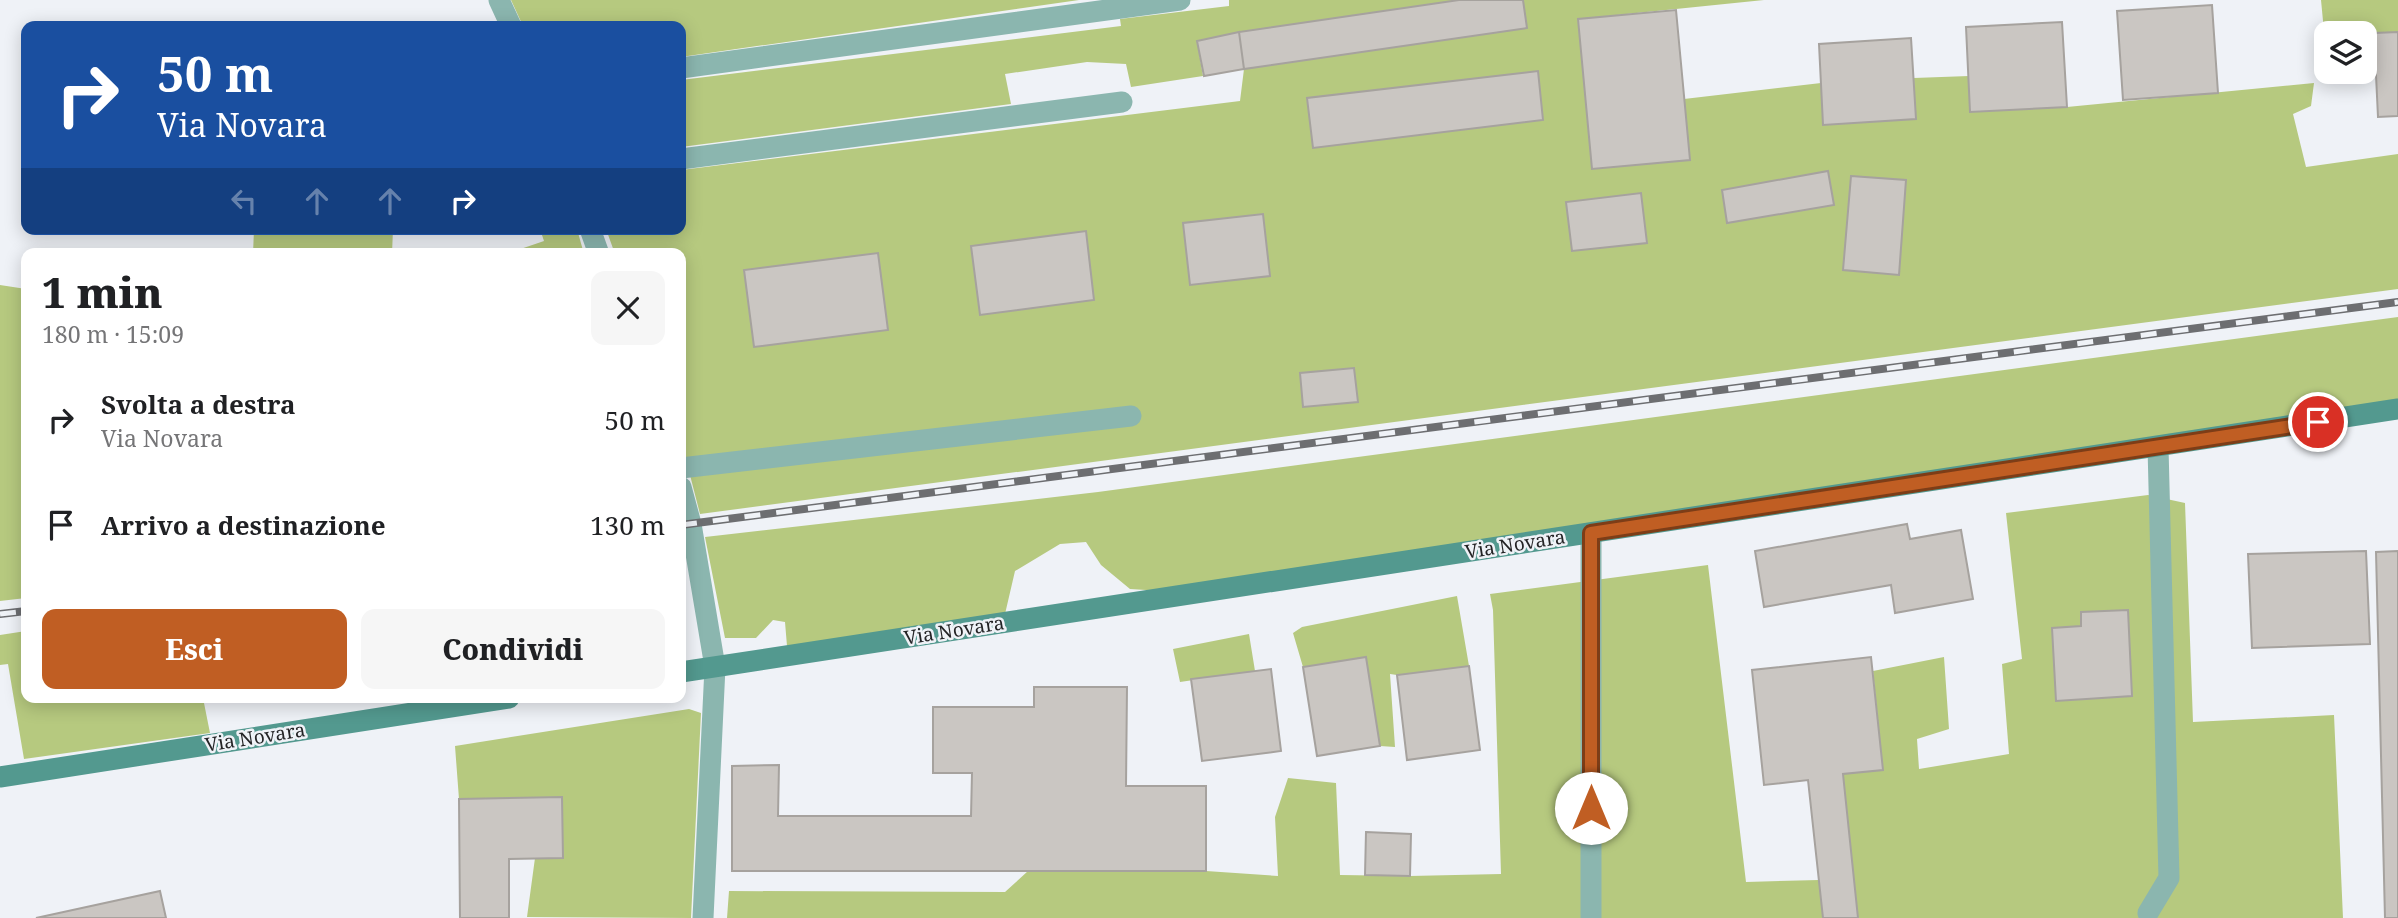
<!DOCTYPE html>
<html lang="it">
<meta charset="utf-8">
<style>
:root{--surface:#fff;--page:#f6f6f6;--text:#202124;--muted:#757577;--accent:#c05e23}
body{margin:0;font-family:"Noto Serif",serif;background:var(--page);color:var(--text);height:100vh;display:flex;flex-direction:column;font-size:26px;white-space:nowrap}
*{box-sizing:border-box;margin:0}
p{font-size:23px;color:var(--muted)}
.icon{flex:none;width:38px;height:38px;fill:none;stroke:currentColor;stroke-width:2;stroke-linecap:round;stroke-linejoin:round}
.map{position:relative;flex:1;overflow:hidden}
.details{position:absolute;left:21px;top:248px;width:665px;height:455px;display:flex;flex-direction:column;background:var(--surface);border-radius:14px;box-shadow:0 4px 18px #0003}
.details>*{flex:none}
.hud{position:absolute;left:21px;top:21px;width:665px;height:214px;border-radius:14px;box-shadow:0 4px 18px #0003;background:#1a4fa0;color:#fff;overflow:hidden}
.fabs{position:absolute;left:2314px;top:21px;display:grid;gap:14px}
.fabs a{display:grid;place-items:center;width:63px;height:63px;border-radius:14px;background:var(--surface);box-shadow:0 4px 18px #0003;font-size:35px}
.pin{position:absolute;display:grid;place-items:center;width:60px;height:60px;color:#fff;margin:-30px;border:4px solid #fff;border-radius:50%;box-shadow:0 2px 7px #0007}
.me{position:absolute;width:77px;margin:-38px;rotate:0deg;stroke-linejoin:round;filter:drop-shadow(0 0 5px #0008)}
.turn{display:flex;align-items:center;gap:24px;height:147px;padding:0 21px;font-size:32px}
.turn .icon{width:91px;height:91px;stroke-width:2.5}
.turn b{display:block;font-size:49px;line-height:60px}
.lanes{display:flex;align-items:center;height:66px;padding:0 21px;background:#0003;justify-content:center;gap:35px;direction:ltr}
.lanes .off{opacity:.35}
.round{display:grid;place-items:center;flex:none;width:74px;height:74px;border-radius:14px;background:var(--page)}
.overview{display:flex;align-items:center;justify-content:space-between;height:119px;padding:0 21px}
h1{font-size:42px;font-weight:800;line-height:52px}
.button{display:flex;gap:14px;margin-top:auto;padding:14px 21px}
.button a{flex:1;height:80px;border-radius:14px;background:var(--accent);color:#fff;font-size:28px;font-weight:800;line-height:80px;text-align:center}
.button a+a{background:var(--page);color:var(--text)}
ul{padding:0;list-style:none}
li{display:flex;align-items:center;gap:21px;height:105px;padding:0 21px}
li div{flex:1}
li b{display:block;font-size:26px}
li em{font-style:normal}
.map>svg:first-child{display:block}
.green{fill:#b6c97f}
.building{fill:#cac6c2;stroke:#a6a29e;stroke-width:2}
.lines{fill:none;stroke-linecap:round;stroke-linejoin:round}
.street{stroke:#8bb6af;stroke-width:21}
.secondary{stroke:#53998f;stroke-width:21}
.rail-casing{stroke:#6d6e71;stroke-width:8}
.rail{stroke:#eff2f7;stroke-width:5;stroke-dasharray:16;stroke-linecap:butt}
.route-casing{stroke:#7d3d17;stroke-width:18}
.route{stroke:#c05e23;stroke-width:12}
.labels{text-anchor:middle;stroke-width:5;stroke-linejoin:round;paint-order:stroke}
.street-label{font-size:19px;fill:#242426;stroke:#eff2f7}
</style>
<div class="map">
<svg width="2398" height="918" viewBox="0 0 2398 918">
<rect width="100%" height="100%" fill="#eff2f7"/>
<path class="green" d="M511,0H1079L681,57V26H523Z
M1229,0H1764L1578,19L1592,169L1684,99L1821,83L1824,125L1915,119L1914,78L1969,76L1971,112L2067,107L2314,83L2311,106L2293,114L2306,167L2398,154V289L700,514L681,440V254H615L606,229H681V170L1240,101L1244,69L1238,32L1197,41L1203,76L1131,87L1126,64L1087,62L1005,74L1011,104L681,147V80L1121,26L1120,19L1229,6Z
M2321,0H2398V32L2374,33L2376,65L2364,68V33H2326V52Z
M254,229H393L392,254H253Z
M540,229H577L584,254H506L544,241Z
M0,285L26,289V598L0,601Z
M2398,317V400L1162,591L1130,589L1101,565L1086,542L1060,544L1015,571L1005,614L787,646L785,622L773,620L756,638H725L705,537L1098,492Z
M2148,495L2185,503L2193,722L2334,715L2343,918H1858L1843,774L1883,770L1873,671L1944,657L1949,729L1917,739L1919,769L2009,754L2002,664L2022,659L2006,513Z
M1708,565L1746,882L1819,880L1823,918H727L729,891L1005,892L1028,871H1206L1278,876L1275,817L1288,778L1336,783L1340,875L1410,876L1501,874L1493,610L1490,594Z
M1457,596L1469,666L1397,675L1390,674L1395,747L1380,746L1366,657L1303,667L1293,633L1302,627Z
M26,631V698H203L210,733L24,759L8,664L0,665V635Z
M1249,634L1255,671L1180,682L1173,649Z
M689,709L701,713L691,918L527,917L535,858H563L562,798L459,799L455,746Z"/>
<path class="building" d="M1459,0H1523L1527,28L1244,69L1239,32Z
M2212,5L2218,93L2123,100L2117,11Z
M1676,10L1690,160L1592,169L1578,19Z
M2062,22L2067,107L1970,112L1966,27Z
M1239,32L1244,69L1204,76L1197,41Z
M2398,32V116L2378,117L2374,33Z
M1911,38L1916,119L1823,125L1819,44Z
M1538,71L1543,120L1313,148L1307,98Z
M1828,171L1834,205L1727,223L1722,190Z
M1851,176L1906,180L1899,275L1843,270Z
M1641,193L1647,243L1572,251L1566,202Z
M1263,214L1270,276L1190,285L1183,223Z
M1086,231L1094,300L980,315L971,246Z
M878,253L888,330L754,347L744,270Z
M1354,368L1358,402L1303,407L1300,373Z
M1907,524L1910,539L1961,530L1973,599L1895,613L1891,585L1764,607L1755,551Z
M2366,551L2370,644L2252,648L2248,554Z
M2398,551V918H2385L2376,552Z
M2128,610L2132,696L2056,701L2052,628L2081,626V612Z
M1366,657L1380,746L1317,756L1303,667Z
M1871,657L1883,770L1843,774L1858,918H1823L1808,780L1764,785L1752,670Z
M1469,666L1480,750L1407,760L1397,675Z
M1271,669L1281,751L1202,761L1191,679Z
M1034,687H1127L1126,786H1206V871H732V766L779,765L778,816H971L972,773H933V707H1034Z
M562,797L563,858L509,859V918H460L459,799Z
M1366,832L1411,834L1410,876L1365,875Z
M160,891L166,918H36Z"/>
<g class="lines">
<path class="street" d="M499,0L511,26
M681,68L1180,0
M681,159L1122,102
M590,229L599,254
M681,468L1131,416
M681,487L691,524L715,667L703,918
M1591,533V918
M2148,913L2169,878L2158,447"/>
<path class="secondary" d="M681,672L2398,409
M0,777L509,698"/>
<g class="rail-casing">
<path id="rail" d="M681,525L2398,302
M0,614L26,611"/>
</g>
<use href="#rail" class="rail"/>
</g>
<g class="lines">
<g class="route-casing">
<path id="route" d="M1591,808V533L2318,422"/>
</g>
<use href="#route" class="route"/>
</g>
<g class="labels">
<g class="street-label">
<text transform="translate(1515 544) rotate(-9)" y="7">Via Novara</text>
<text transform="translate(954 630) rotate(-9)" y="7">Via Novara</text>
<text transform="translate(255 737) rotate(-9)" y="7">Via Novara</text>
</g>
</g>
</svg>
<div class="fabs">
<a><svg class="icon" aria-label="layers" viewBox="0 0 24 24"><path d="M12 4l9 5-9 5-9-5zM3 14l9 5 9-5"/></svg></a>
</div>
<div class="pin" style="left:2318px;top:422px;background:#d93025"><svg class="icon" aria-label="arrive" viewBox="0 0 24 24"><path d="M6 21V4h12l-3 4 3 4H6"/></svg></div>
<svg class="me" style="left:1591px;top:808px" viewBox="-20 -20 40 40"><circle r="19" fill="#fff"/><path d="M0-13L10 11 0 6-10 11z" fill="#c05e23"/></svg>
<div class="hud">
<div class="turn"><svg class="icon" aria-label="right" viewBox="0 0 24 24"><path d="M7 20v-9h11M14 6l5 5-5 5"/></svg><div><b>50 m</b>Via Novara</div></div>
<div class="lanes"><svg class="icon off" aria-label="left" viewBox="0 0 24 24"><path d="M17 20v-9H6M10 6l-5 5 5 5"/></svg><svg class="icon off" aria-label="ahead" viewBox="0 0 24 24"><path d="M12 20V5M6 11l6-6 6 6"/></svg><svg class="icon off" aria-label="ahead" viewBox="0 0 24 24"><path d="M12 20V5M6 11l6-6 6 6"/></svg><svg class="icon" aria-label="right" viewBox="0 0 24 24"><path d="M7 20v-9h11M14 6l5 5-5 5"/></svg></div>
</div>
<section class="details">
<div class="overview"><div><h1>1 min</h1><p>180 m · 15:09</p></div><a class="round"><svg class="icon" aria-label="close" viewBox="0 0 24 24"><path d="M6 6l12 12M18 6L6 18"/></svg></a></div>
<ul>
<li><svg class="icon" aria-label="right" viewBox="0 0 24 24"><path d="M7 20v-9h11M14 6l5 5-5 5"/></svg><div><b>Svolta a destra</b><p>Via Novara</p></div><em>50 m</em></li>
<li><svg class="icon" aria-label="arrive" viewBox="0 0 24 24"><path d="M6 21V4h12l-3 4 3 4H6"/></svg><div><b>Arrivo a destinazione</b></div><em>130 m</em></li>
</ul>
<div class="button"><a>Esci</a><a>Condividi</a></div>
</section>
</div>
